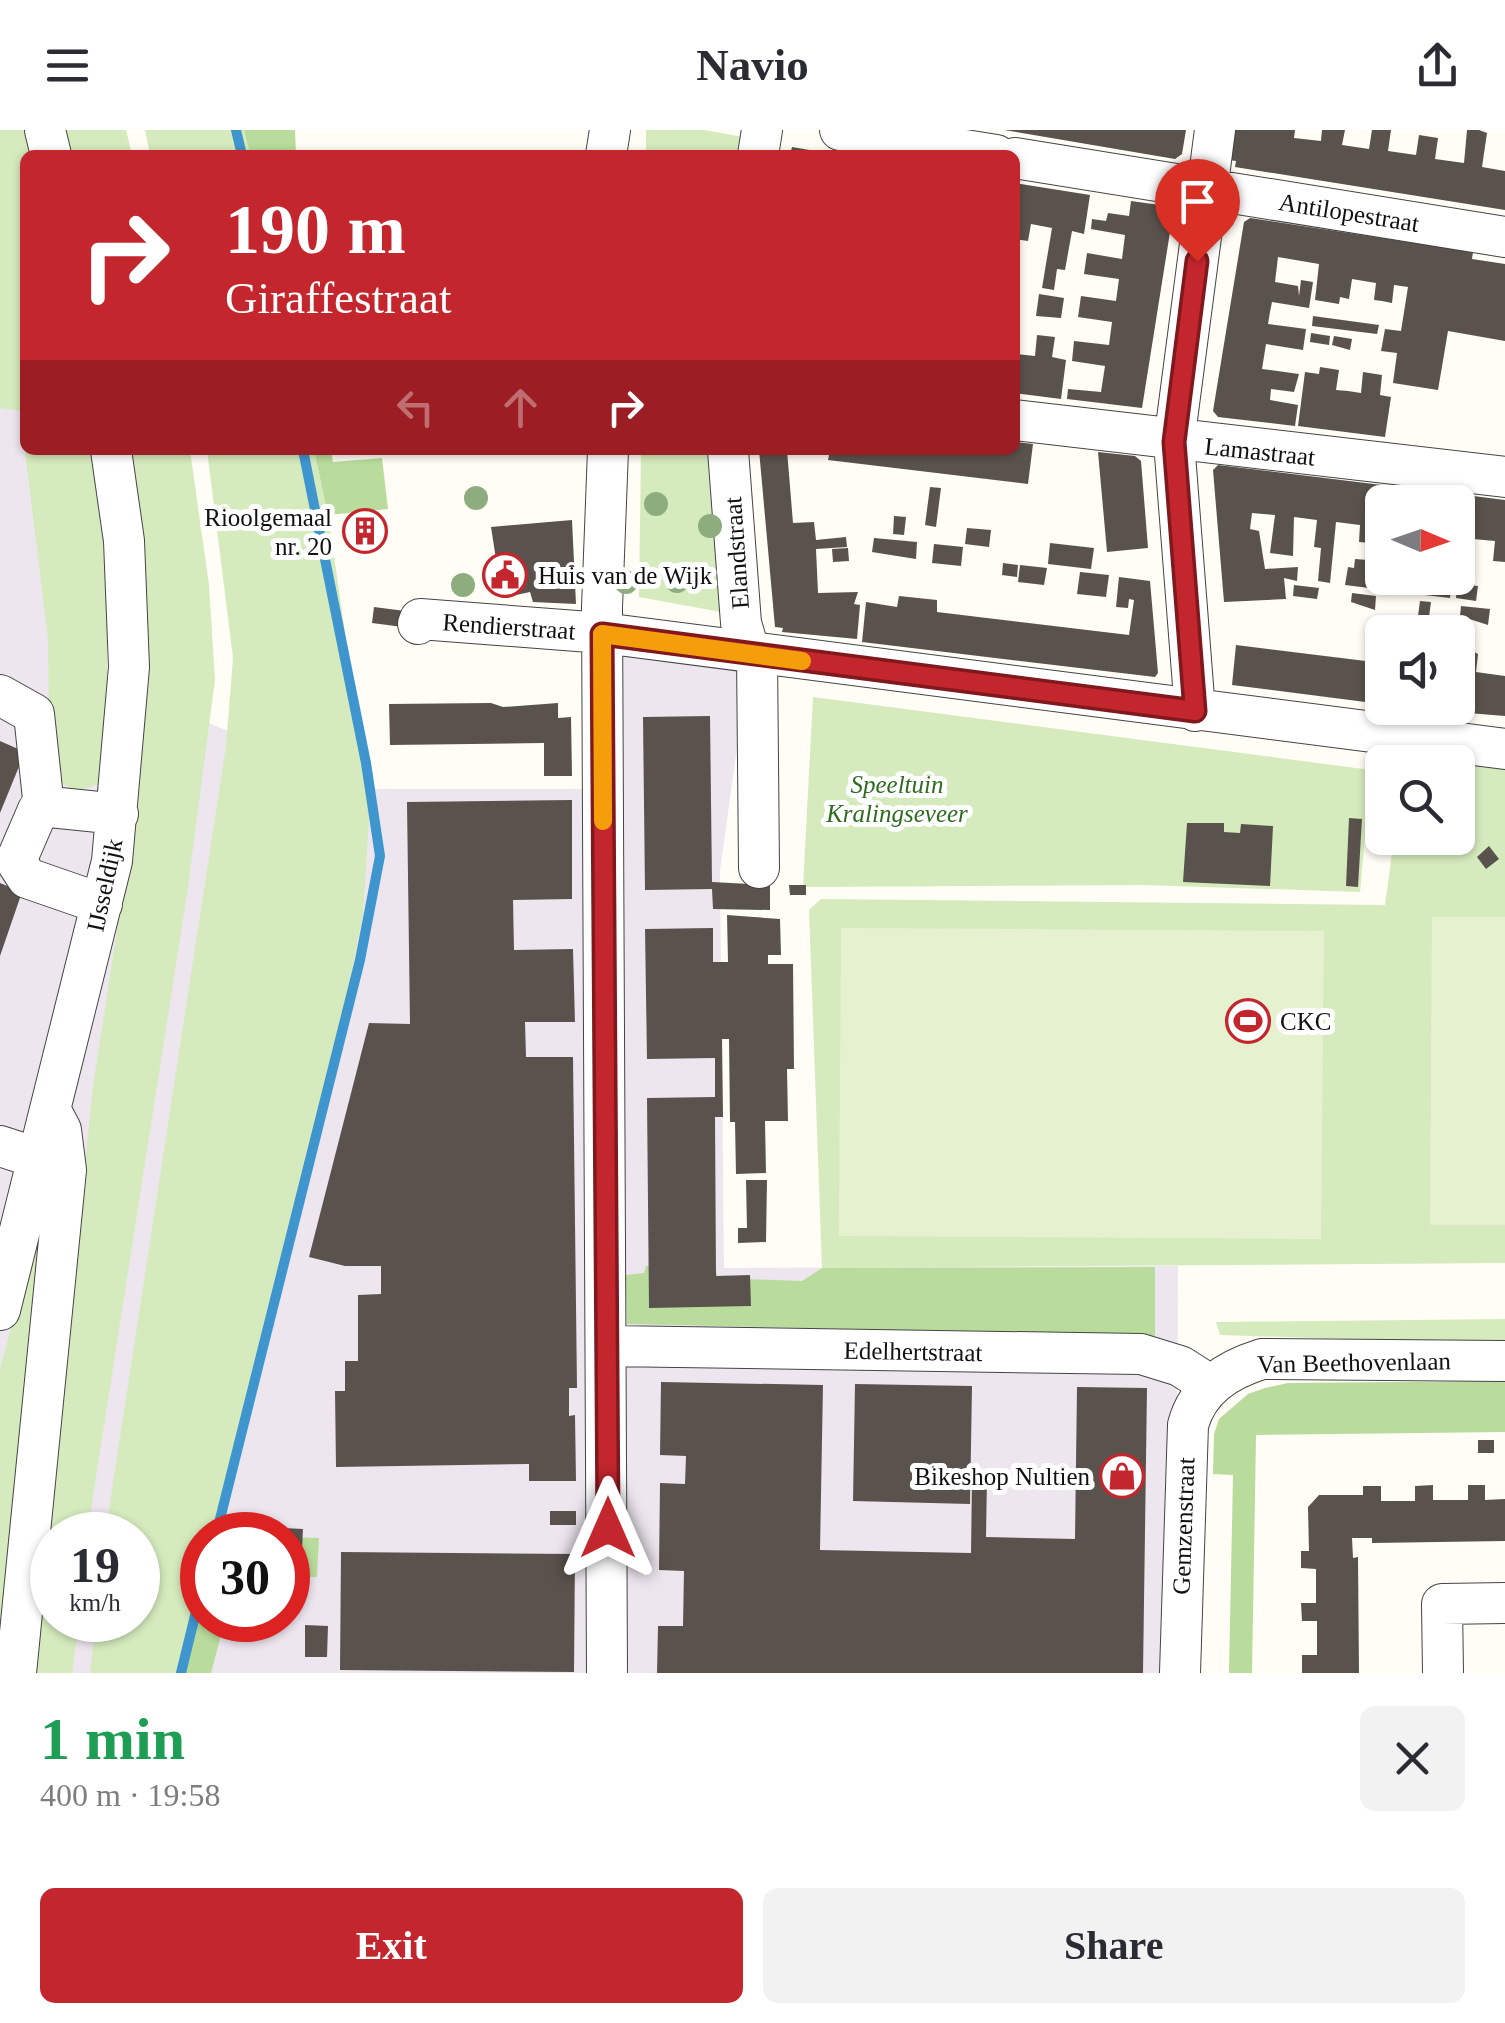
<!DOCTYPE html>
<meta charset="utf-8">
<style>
:root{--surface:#fff;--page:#f2f2f3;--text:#2b2b33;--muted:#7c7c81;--accent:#c4262e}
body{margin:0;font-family:Georgia,serif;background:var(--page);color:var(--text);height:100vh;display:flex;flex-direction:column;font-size:38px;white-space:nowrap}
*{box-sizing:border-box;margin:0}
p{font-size:32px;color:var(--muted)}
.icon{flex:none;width:55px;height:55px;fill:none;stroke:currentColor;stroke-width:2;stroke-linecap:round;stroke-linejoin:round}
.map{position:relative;height:1543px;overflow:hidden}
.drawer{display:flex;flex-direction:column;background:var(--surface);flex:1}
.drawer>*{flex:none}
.guide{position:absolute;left:20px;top:20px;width:1000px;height:305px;border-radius:15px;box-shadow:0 2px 8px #0004;background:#c4262e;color:#fff;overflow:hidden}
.needle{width:65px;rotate:92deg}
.tools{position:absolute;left:1365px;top:355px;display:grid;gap:20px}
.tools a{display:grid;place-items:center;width:110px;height:110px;border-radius:15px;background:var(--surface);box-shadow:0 2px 8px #0004;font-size:50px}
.speed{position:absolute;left:30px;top:1382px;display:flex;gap:20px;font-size:50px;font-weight:700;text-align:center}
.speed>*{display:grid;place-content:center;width:130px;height:130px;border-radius:50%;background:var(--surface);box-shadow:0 2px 8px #0004;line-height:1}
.speed small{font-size:25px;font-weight:400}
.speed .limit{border:15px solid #d22;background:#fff;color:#111}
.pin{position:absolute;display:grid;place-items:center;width:85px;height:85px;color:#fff;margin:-102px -42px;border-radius:50% 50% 50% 0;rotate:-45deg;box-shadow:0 0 10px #0007}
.pin .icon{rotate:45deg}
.me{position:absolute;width:110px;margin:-55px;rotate:0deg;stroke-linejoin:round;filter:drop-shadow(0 0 8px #0008)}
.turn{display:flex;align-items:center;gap:35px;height:210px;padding:0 40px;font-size:45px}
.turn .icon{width:130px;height:130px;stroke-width:2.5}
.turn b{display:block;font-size:70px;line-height:85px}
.lanes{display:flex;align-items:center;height:95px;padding:0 40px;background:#0003;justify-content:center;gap:50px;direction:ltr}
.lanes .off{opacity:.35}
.round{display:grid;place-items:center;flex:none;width:105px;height:105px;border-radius:15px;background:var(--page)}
.summary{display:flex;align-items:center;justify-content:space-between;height:170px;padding:0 40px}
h1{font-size:60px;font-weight:800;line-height:75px;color:#1e9e55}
.action{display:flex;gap:20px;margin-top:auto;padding:20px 40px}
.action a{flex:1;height:115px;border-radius:15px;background:var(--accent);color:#fff;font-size:40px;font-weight:800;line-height:115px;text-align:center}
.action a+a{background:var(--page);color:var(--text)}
header{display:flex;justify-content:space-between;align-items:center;height:130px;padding:0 40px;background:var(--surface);font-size:45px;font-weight:800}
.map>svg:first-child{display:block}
.industrial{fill:#eee6ef;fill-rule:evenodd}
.green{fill:#d5ebbd}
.forest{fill:#b9dc9c}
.pitch{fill:#e6f2cf}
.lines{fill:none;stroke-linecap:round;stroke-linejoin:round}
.stream{stroke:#3f96cf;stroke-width:10}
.building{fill:#5a524d}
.minor-casing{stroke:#444;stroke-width:42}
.minor{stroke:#fff;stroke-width:40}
.tree{fill:#8dad7f}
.route-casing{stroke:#7f191e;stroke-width:25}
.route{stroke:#c4262e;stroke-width:18}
.slow{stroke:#f59e0b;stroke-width:18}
.labels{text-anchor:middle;stroke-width:10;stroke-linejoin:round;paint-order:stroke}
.street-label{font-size:25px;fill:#111;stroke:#fff}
.poi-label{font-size:25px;fill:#111;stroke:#fff;text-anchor:end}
.park-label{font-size:25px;font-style:italic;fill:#2f6b1f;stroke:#fff}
</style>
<header><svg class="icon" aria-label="menu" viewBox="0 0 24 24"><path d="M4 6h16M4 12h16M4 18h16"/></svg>Navio<svg class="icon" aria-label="share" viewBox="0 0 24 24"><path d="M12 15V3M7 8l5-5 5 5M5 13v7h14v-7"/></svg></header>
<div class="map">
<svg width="1505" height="1543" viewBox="0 0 1505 1543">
<rect width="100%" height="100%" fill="#fffdf5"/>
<path class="industrial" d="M0,184L11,187L25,320L62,532L367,659H602L603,503L750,524L720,741L724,1138L1178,1136L1176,1543H0ZM52,1405H138V1490H52ZM202,1405H288V1490H202Z"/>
<path class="green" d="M0,0H28L35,25H25V320H93C110,431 109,540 104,652L76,662L54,647L49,627L48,509L20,281L0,278Z
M60,0H126L132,25H67Z
M145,0H244L250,25H150Z
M646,0H704L749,8L747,25H646Z
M126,320H190L209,455L215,550L187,764L87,1405H52V1490H79L72,1543H33L93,956L129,722Z
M207,320H314L328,385L370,673L363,784L317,1022L215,1405H202V1451L179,1543H90L96,1490H138V1405H105L226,616L233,528Z
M641,320H720L732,484L639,467Z
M813,567L1371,640L1360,762L1144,755L803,757Z
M1405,618L1505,630V1133L822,1138L809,780L821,769L1385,775L1394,708H1458V632H1403Z
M36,1104L39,1106L0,1536V1239Z
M1505,1189V1214L1220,1205L1216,1192Z"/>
<path class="forest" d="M244,0H295L296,25H250Z
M314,320H331L333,332L382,328L388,379L328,385Z
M646,1136L715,1137L718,1148L802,1151L822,1138L1155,1137V1206L627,1194L626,1145L644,1143Z
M1505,1251V1302L1256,1305L1252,1543H1229L1233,1345L1213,1344L1214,1304L1219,1289L1248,1264L1265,1258L1288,1253Z
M288,1407L319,1408L317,1447H288Z
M202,1451V1490H225L211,1543H179Z"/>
<path class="pitch" d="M1432,787H1505V1095H1430Z
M841,798L1324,801L1321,1109L839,1106Z"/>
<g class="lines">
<path class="stream" d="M236,0L242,25
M216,1405L360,830L380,726L366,633L303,320
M181,1543L202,1457"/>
</g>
<path class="building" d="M1004,0H1186L1182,24L1175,29Z
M1234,0H1295L1294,8L1321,11L1322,0H1345L1342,15L1369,19L1372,0H1391L1388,21L1416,25L1419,5L1438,8L1435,29L1464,33L1467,0H1479L1487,3L1482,37L1505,41V80L1235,37L1236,31L1229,30Z
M792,17L827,23V25H790Z
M1015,53L1090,65L1084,104L1072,101L1065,140L1057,139L1054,160L1042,158L1052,98L1031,94L1028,111L1015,109Z
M1131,71L1174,77L1142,278L1067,269L1068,259L1101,262L1105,236L1072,231L1074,211L1109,215L1112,192L1078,187L1081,166L1116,171L1119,149L1084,144L1087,123L1122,129L1125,105L1091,99L1092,89L1106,91L1108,83L1129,86Z
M1250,88L1473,122L1472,129L1505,134V211L1448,201L1438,260L1393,253L1397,223L1381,221L1385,199L1401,201L1408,157L1394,155L1392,173L1382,171L1374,170L1376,153L1352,149L1349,169L1340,167L1339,174L1315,170L1319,134L1278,127L1275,152L1298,156L1299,166L1301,150L1313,152L1309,178L1272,172L1270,182L1268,194L1306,199L1303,220L1266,214L1262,239L1299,244L1294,262L1271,259L1270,270L1298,275L1295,296L1218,287L1213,281L1244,92Z
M1039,164L1064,168L1061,188L1036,186Z
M1313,186L1379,195L1377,204L1312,196Z
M1311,203L1330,206L1329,215L1310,212Z
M1037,205L1055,207L1052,227L1066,230L1061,269L1015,263V224L1035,226Z
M1334,206L1352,209L1350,220L1332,215Z
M1320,237L1339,240L1336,260L1348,261L1361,263L1363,242L1382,245L1380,265L1391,267L1385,307L1298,296L1305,242L1319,244Z
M1015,312L1033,314L1028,354L828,330L830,320H1015Z
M759,320H787L793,393L814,392L816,410L846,407L847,417L816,419L818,463L858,462L854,474L860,475L857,509L782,502L783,498L775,497Z
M1098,322L1135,326L1141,331L1148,418L1107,422Z
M1218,335L1398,357L1396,372H1382L1377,433L1368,432L1365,449L1387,452L1385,460L1345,455L1348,437L1354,438L1355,429L1368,430L1370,413L1359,412L1360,395L1336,392L1330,453L1318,451L1321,418L1314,417L1317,390L1294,387L1293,426L1270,423L1275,385L1252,383L1250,399L1259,401L1265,439L1298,437L1297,451L1284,448L1286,469L1224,472L1213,340Z
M930,357L941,358L936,397L925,395Z
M1402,357L1505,370V432L1493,431L1495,411L1473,409L1470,436L1459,435L1458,372H1401Z
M894,386L906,387L904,405L893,404Z
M381,388L384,410L348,414L346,392Z
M572,390L576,474L533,472L530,462L502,468L491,397Z
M967,398L991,400L989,417L965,414Z
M874,408L917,412L916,429L872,422Z
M1050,413L1094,418L1091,439L1048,434Z
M934,414L963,417L961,436L932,433Z
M848,418L849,431L833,432L832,419Z
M1003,433L1018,435L1017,447L1002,445Z
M1020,435L1047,438L1044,455L1018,452Z
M1080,442L1109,445L1106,467L1077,464Z
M1119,447L1150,451L1158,543L1155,547L862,512L866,472L897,477L899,466L937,470V482L1129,505L1134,470L1129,469L1128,478L1116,477Z
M1391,448L1411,450L1409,463L1390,460Z
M1422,448L1451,453L1450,468L1416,464Z
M1457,454L1478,456L1476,471L1456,468Z
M1294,455L1319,458L1317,469L1293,466Z
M1352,463L1376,466L1375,480L1351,472Z
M1420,471L1431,472L1429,487L1418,486Z
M1461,476L1490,479L1488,495L1460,486Z
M374,477L405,481L403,497L372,493Z
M1236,515L1382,533L1381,574L1232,555Z
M1461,515L1478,524L1476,542L1505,546V586L1431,580L1458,578Z
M491,573L503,577L558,573V588L571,587L572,646H544V613L390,615L389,574Z
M710,586L712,752L770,755V780L713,779L712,759L645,760L643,587Z
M0,611L25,622L0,683Z
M572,670V769L513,770L514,820L573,819L575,892H525L526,927H573L577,1258H569V1286L575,1285L576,1351H529V1334L336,1337L335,1261H345V1231H358V1165L381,1164V1136H345L309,1127L369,893L410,894L407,672Z
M1349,688L1362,689L1358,757L1346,756Z
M1187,693H1224V702L1240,703L1241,694L1273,696L1270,756L1183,752Z
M1489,716L1499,729L1486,739L1477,727Z
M0,753L22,762L0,826Z
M789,755H806V765H790Z
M727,785L780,789L781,825H768V834H793L794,939H787L788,991H765L766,1043L736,1044L735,992H730L729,909H722L723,987H715L716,1146L750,1145L751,1176L649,1178L647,968L715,967V928L647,929L645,799L713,798V832H728Z
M746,1050H767L766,1112L738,1113V1098H747Z
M661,1252L823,1255L820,1420L971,1423L972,1348H987L986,1407L1075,1409L1077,1257L1147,1258L1143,1543H657L658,1496H683L684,1441L659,1440L660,1353L685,1354L686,1326L660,1325Z
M855,1254L972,1256L970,1374L853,1371Z
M1478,1310H1494V1323H1478Z
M1433,1355V1370H1468V1355H1485V1370L1505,1369V1411L1372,1413V1408H1352L1353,1428L1358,1427L1359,1543H1302V1525H1317V1491H1302L1301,1473H1316V1439L1301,1438V1421H1309L1308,1377L1319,1365H1363V1356H1381V1371H1415V1356Z
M550,1381H576V1395H550Z
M284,1398L303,1399L302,1419L288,1418Z
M341,1422L575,1424L574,1542L340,1540Z
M305,1495L328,1496L327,1527H305Z"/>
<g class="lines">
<g class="minor-casing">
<path id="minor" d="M45,0L51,25
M840,0L996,25
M606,25L610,0
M758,25L762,0
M1015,28L1505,107
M1015,290L1505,347
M728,320L741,493L750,524
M418,494L420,489L603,503L1505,619
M757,525L759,738
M0,565L34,584L44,678
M1195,581L1174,312L1215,0
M102,774L27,748L16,731L38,680L50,677L118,684
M0,1016L37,1028
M0,1180L112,731L129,537L124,411L111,320
M608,1216L1141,1224L1180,1236L1210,1255
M16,1543L66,1040L61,1000L50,979
M607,1543L602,477L608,320
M1180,1543L1188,1295C1198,1258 1227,1240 1262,1229L1505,1231
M1443,1543L1442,1474L1505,1473"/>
</g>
<use href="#minor" class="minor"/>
</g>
<g class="tree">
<circle cx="476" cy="368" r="12"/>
<circle cx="656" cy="374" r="12"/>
<circle cx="710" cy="396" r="12"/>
<circle cx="677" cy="451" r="12"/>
<circle cx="626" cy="452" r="12"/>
<circle cx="463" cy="455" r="12"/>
</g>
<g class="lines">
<g class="route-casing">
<path id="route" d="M608,1398L602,504L1195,581L1174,312L1197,131"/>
</g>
<use href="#route" class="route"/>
<path class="slow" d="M603,691L602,504L802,531"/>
</g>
<defs>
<g id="building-ring" transform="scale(2.25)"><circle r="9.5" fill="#fff" stroke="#c4262e" stroke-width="1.5"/><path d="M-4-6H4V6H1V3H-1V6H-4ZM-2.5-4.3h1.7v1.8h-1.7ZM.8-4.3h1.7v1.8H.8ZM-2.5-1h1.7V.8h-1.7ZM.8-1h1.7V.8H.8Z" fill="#c4262e"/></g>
<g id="civic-ring" transform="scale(2.25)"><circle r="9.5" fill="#fff" stroke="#c4262e" stroke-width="1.5"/><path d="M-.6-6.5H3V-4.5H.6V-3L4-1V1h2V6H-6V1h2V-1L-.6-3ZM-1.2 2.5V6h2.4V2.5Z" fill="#c4262e"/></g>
<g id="stadium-ring" transform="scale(2.25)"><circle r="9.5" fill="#fff" stroke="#c4262e" stroke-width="1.5"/><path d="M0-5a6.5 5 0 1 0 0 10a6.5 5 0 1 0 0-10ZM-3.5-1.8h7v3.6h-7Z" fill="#c4262e"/></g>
<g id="shop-ring" transform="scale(2.25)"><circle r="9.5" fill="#fff" stroke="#c4262e" stroke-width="1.5"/><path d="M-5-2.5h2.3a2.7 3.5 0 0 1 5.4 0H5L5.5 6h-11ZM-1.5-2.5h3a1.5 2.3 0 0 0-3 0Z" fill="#c4262e"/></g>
</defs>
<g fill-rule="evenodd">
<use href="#building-ring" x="365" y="401"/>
<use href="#civic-ring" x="505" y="445"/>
<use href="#stadium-ring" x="1248" y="891"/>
<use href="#shop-ring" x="1122" y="1346"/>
</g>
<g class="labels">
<g class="street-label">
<text transform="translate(1349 82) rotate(9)" y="9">Antilopestraat</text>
<text transform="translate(1260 321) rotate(6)" y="9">Lamastraat</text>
<text transform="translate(736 423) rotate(-94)" y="9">Elandstraat</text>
<text transform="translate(509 496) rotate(4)" y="9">Rendierstraat</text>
<text transform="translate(104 755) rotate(-78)" y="9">IJsseldijk</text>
<text transform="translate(913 1221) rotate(1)" y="9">Edelhertstraat</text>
<text transform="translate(1354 1232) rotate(-1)" y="9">Van Beethovenlaan</text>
<text transform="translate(1183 1396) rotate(-88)" y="9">Gemzenstraat</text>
</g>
<g class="poi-label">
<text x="332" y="396">Rioolgemaal<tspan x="332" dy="29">nr. 20</tspan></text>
<text x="538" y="454" text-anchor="start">Huis van de Wijk</text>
<text x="1280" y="900" text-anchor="start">CKC</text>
<text x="1090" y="1355">Bikeshop Nultien</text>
</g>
<g class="park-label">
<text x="897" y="663">Speeltuin<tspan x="897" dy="29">Kralingseveer</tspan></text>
</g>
</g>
</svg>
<div class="tools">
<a><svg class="needle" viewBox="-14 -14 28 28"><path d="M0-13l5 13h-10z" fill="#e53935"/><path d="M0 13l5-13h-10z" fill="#7c7c81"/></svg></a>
<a><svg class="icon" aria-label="sound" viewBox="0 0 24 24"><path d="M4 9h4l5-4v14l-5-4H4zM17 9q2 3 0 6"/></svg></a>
<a><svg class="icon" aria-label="search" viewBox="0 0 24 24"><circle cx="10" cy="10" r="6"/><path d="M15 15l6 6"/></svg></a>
</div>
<div class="speed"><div>19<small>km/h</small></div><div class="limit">30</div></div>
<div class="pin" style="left:1197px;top:131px;background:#d93025"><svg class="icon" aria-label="arrive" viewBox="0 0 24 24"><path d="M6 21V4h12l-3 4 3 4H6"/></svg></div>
<svg class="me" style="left:608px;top:1398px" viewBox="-20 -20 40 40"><path d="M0-17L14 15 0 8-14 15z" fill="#c4262e" stroke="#fff" stroke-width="4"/></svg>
<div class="guide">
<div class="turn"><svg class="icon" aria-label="right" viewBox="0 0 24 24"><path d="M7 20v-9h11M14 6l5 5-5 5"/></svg><div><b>190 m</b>Giraffestraat</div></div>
<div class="lanes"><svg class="icon off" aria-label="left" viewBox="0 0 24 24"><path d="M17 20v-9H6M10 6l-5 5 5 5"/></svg><svg class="icon off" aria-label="ahead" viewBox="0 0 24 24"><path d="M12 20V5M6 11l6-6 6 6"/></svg><svg class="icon" aria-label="right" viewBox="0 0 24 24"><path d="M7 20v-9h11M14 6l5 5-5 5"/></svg></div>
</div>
</div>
<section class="drawer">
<div class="summary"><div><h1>1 min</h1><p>400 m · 19:58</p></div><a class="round"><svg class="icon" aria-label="close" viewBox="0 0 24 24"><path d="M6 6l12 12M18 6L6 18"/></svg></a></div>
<div class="action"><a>Exit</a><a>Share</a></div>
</section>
